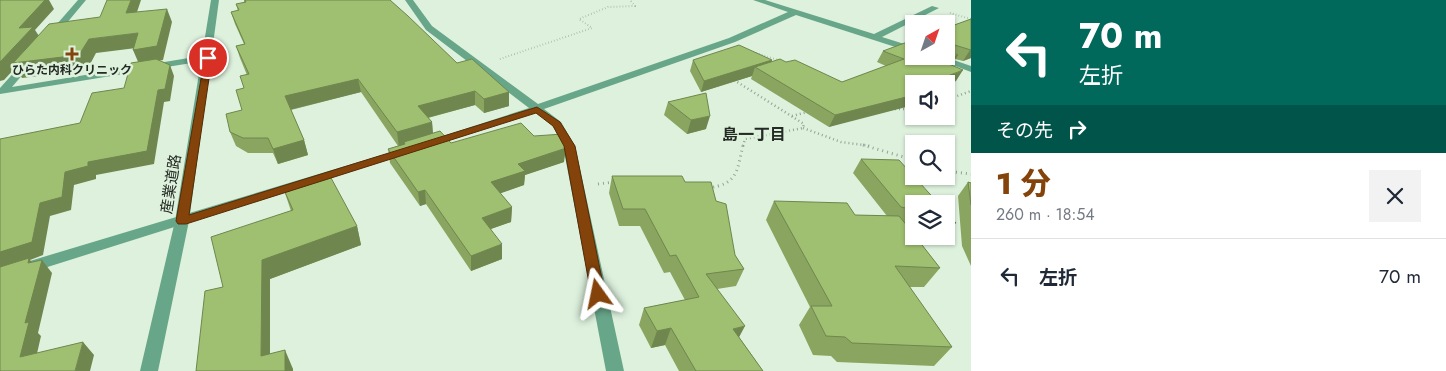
<!DOCTYPE html>
<html lang="ja">
<meta charset="utf-8">
<style>
:root{--surface:#fff;--page:#f2f2f3;--text:#1f2937;--muted:#747a83;--line:#e0e1e3;--accent:#83430a}
body{margin:0;font-family:Jost,"Noto Sans JP",sans-serif;background:var(--page);color:var(--text);height:100vh;display:flex;flex-direction:column;font-size:19px;white-space:nowrap}
*{box-sizing:border-box;margin:0}
p{font-size:16px;color:var(--muted)}
.icon{flex:none;width:28px;height:28px;fill:none;stroke:currentColor;stroke-width:2;stroke-linecap:round;stroke-linejoin:round}
.map{position:relative;flex:1;overflow:hidden}
.details{display:flex;flex-direction:column;background:var(--surface);width:475px}
.details>*{flex:none}
.top-card{background:#00695c;color:#fff;overflow:hidden}
.needle{width:32px;rotate:40deg}
.buttons{position:absolute;left:905px;top:15px;display:grid;gap:10px}
.buttons a{display:grid;place-items:center;width:50px;height:50px;border-radius:0px;background:var(--surface);box-shadow:0 1px 4px #0004;font-size:25px}
.pin{position:absolute;display:grid;place-items:center;width:42px;height:42px;color:#fff;margin:-21px;border:2px solid #fff;border-radius:50%;box-shadow:0 1px 5px #0007}
.me{position:absolute;width:55px;margin:-28px;rotate:348deg;stroke-linejoin:round;filter:drop-shadow(0 0 4px #0008)}
.turn{display:flex;align-items:center;gap:18px;height:105px;padding:0 25px;font-size:22px}
.turn .icon{width:65px;height:65px;stroke-width:2.5}
.turn b{display:block;font-size:35px;line-height:42px}
.then{display:flex;align-items:center;height:48px;padding:0 25px;background:#0003;gap:10px;font-size:19px}
.round{display:grid;place-items:center;flex:none;width:52px;height:52px;border-radius:0px;background:var(--page)}
.overview{display:flex;align-items:center;justify-content:space-between;height:85px;padding:0 25px}
h1{font-size:30px;font-weight:800;line-height:38px;color:var(--accent)}
ul{padding:0;list-style:none}
li{display:flex;align-items:center;gap:15px;height:75px;padding:0 25px;border-top:1px solid var(--line)}
li div{flex:1}
li b{display:block;font-size:19px}
li em{font-style:normal}
main{display:flex;flex:1;min-height:0}
.map>svg:first-child{display:block}
.lines{fill:none;stroke-linecap:round;stroke-linejoin:round}
.path-far2{stroke:#94a394;stroke-width:2;stroke-dasharray:0.5 2.5;stroke-linecap:butt}
.path-far1{stroke:#94a394;stroke-width:2.5;stroke-dasharray:1 3;stroke-linecap:butt}
.path{stroke:#94a394;stroke-width:3;stroke-dasharray:1 4;stroke-linecap:butt}
.minor{fill:#68a68a;fill-rule:evenodd}
.tertiary{fill:#68a68a;fill-rule:evenodd}
.wall{fill:#89a560}
.shaded-wall{fill:#6f864e}
.building{fill:#9fc070;stroke:#6f864e}
.route{fill:#83430a;stroke:#552c06}
.poi-dot{fill:#83430a;stroke:#ddf1dd;stroke-width:2}
.labels{text-anchor:middle;stroke-width:5;stroke-linejoin:round;paint-order:stroke}
.far-poi-label{font-size:12px;font-weight:bold;fill:#232a23;stroke:#ddf1dd}
.street-label{font-size:15px;fill:#232a23;stroke:#ddf1dd}
.neighbourhood-label{font-size:16px;font-weight:bold;fill:#232a23;stroke:#ddf1dd}
</style>
<main>
<div class="map">
<svg width="971" height="371" viewBox="0 0 971 371">
<rect width="100%" height="100%" fill="#ddf1dd"/>
<g class="lines">
<path class="path-far2" d="M950,13L971,19
M756,53L781,61
M500,59L592,28L579,19L608,7L635,6L630,0"/>
<path class="path-far1" d="M734,80L804,124L803,128L745,139L743,146
M946,100L971,91
M895,109H914
M792,116L808,112
M803,128L841,142L871,146"/>
<path class="path" d="M863,145L914,160
M946,171L971,174
M598,184L614,182
M708,188C738,184 737,171 743,145"/>
<path class="minor" d="M78,0H86L56,36H50V32Z
M405,0H413L432,26L538,104L729,38L788,12L753,0H765L874,34L932,6L939,8L882,37L914,47V53L796,15L735,42L544,109L561,122L575,146L624,371H606L563,146L553,126L535,112L436,145H428L426,143L428,141L529,108L426,30Z
M207,55L210,56V60L0,94V88L27,58L30,57L35,60L12,87Z
M929,56H942L971,66V72Z
M405,148L411,151L409,153L0,282V270Z"/>
<path class="tertiary" d="M211,0H219L189,221L158,371H140L175,221Z"/>
</g>
<path class="wall" d="M244,0H390L457,63L509,92V106L484,113L475,105L428,118L432,122L433,133L451,143L534,136L564,162L525,175L524,185L500,193L512,207L511,222L491,229L502,259L471,271L426,204L420,206L390,163L388,149L398,146L361,92L291,110L304,140L308,155L278,164L273,153H248L236,146L230,132L242,110L244,88L247,75L240,58L236,46L244,44L235,24L231,12L238,11L236,4L244,3Z
M971,19V58L963,61L955,59L951,65L956,81L829,127L751,79L752,76L701,92L690,71L693,60H772V62H786L842,82L886,66L877,62L883,51L946,56V28Z
M668,102L706,129L687,134L664,115Z
M861,159L914,204V228L907,226L940,268L924,287H909L952,347L934,366L837,362L831,356L813,355L799,325L810,307L766,220L774,201L855,215L887,216L853,173Z
M612,176L685,182L716,201L735,255L744,269L736,286L717,289L739,337L763,371H679L665,345L651,348L639,325L644,308L685,300L670,272L664,273L640,226H619L609,193Z
M968,182L971,183V266L962,246L958,196Z
M284,190L357,226L361,245L270,279V354L293,369L196,371L223,287L291,211Z
M946,212L956,223L946,235Z"/>
<path class="shaded-wall" d="M33,0H49L54,9L35,30L41,39H89L138,33L144,47L96,53L87,70L22,78L16,67L4,80L0,81V62L19,28Z
M131,0H141L132,27L126,13Z
M167,9L172,22L163,60L139,64L133,50Z
M970,50H971V58L963,61Z
M958,55L951,66L942,61Z
M772,60L768,71L755,67L752,76L701,92L704,81Z
M170,65L174,76L170,101L164,102L154,164L96,175V179L74,185L71,210L50,216L43,255L30,260L39,270L42,260L52,273L38,333L41,336L33,371L20,357L25,323L0,269V252L65,172L88,162L158,90Z
M963,70L956,81L946,85V84H930Z
M358,79L361,92L289,110L285,96Z
M475,91V105L419,120L418,106Z
M509,92V106L484,113V99Z
M914,95V105L829,127L835,115Z
M710,116L706,129L687,134L691,120Z
M432,122L433,136L404,142V145L399,147L397,132Z
M304,140L308,155L278,164L273,149Z
M566,148L564,162L525,175L524,185L490,197L491,182L518,164Z
M425,190L426,204L420,206L418,192Z
M512,207L511,222L482,232V218Z
M357,226L361,245L270,279V371L261,356L262,260Z
M502,244V259L471,271V256Z
M745,326L736,343L733,329Z
M671,328L665,345L651,348L657,331Z
M83,342L94,355L90,371H75Z
M285,350L293,369V371H285Z"/>
<path class="building" d="M0,0H45L19,28L33,27L0,62Z
M107,0H131L126,13L167,9L157,46L133,50L138,33L89,39L79,55L13,63L49,24L100,17Z
M245,0H390L408,16L457,63L472,59L509,92L484,99L475,91L418,106L432,122L397,132L358,79L285,96L304,140L273,149L268,138H243L230,132L226,114L242,110L236,90L244,88L240,76L249,74L236,46L245,44L231,12L239,10L236,4L246,2Z
M971,19V50L948,43H946V28Z
M910,41L914,42V56H946V50L958,55L942,61L963,70L930,83L932,84H914V95L835,115L755,67L780,59L786,62L795,60L842,82L904,59L883,51Z
M739,45L772,60L704,81L693,60Z
M156,59L170,65L165,89L158,90L147,151L88,162V166L65,172L62,197L40,203L32,242L0,252V139L80,123L92,93L124,88L131,63Z
M706,93L710,116L691,120L668,102Z
M521,123L534,136L563,134L566,148L518,164L525,171L491,182L512,207L482,218L502,244L471,256L425,190L418,192L388,149L405,144L404,142L440,131L451,143Z
M861,159L899,160L939,204H914V210L901,207Z
M330,176L357,226L262,260L261,356L285,350V371H196L205,291L223,287L211,237L293,210L284,190Z
M612,176H682L685,182H711L716,201L726,204L735,255L744,269L706,274L745,326L733,329L763,371H696L671,328L657,331L644,308L699,297L676,255L670,256L645,209H623Z
M968,182L971,183V205Z
M774,201L847,203L855,215L899,216L914,234V236H915L940,268L895,266L952,347L852,343L845,337L826,336L811,306H832Z
M946,212L956,223L946,220Z
M29,258L28,263L42,260L25,323L29,322L20,357L83,342L75,371H0V267Z"/>
<path class="route" d="M205,56L212,58L189,215L537,107L560,122L575,146L605,294L603,297H593L591,294L564,146L553,126L536,113L186,224H178L176,221Z"/>
<path class="poi-dot" d="M69.5 46.5h5v5h5v5h-5v5h-5v-5h-5v-5h5z"/>
<g class="labels">
<g class="far-poi-label">
<text x="72" y="74">ひらた内科クリニック</text>
</g>
<g class="street-label">
<text transform="translate(171 184) rotate(-81)" y="5">産業道路</text>
</g>
<g class="neighbourhood-label">
<text x="754" y="140">島一丁目</text>
</g>
</g>
</svg>
<div class="buttons">
<a><svg class="needle" viewBox="-14 -14 28 28"><path d="M0-13l5 13h-10z" fill="#e53935"/><path d="M0 13l5-13h-10z" fill="#747a83"/></svg></a>
<a><svg class="icon" aria-label="sound" viewBox="0 0 24 24"><path d="M4 9h4l5-4v14l-5-4H4zM17 9q2 3 0 6"/></svg></a>
<a><svg class="icon" aria-label="search" viewBox="0 0 24 24"><circle cx="10" cy="10" r="6"/><path d="M15 15l6 6"/></svg></a>
<a><svg class="icon" aria-label="layers" viewBox="0 0 24 24"><path d="M12 4l9 5-9 5-9-5zM3 14l9 5 9-5"/></svg></a>
</div>
<div class="pin" style="left:208px;top:58px;background:#d93025"><svg class="icon" aria-label="arrive" viewBox="0 0 24 24"><path d="M6 21V4h12l-3 4 3 4H6"/></svg></div>
<svg class="me" style="left:598px;top:294px" viewBox="-20 -20 40 40"><path d="M0-17L14 15 0 8-14 15z" fill="#83430a" stroke="#fff" stroke-width="4"/></svg>
</div>
<section class="details">
<div class="top-card">
<div class="turn"><svg class="icon" aria-label="left" viewBox="0 0 24 24"><path d="M17 20v-9H6M10 6l-5 5 5 5"/></svg><div><b>70 m</b>左折</div></div>
<div class="then">その先<svg class="icon" aria-label="right" viewBox="0 0 24 24"><path d="M7 20v-9h11M14 6l5 5-5 5"/></svg></div>
</div>
<div class="overview"><div><h1>1 分</h1><p>260 m · 18:54</p></div><a class="round"><svg class="icon" aria-label="close" viewBox="0 0 24 24"><path d="M6 6l12 12M18 6L6 18"/></svg></a></div>
<ul>
<li><svg class="icon" aria-label="left" viewBox="0 0 24 24"><path d="M17 20v-9H6M10 6l-5 5 5 5"/></svg><div><b>左折</b></div><em>70 m</em></li>
</ul>
</section>
</main>
